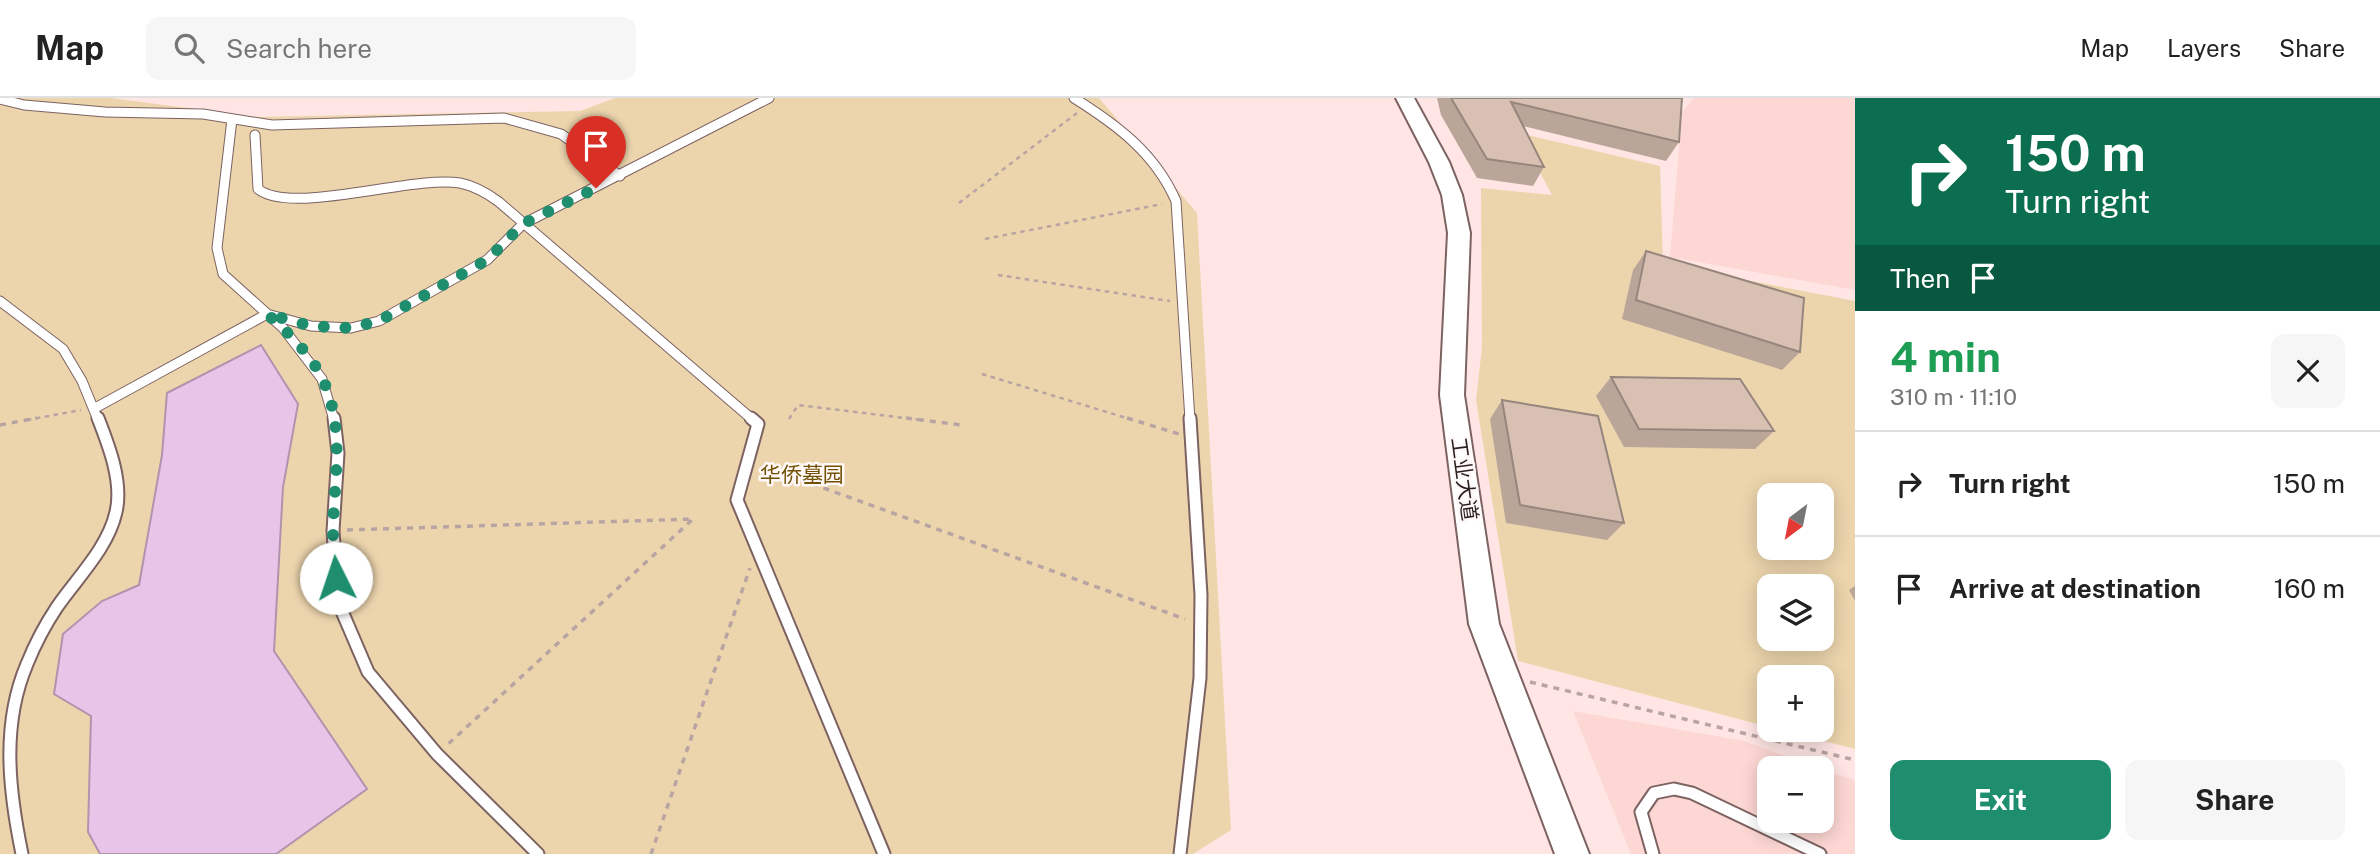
<!DOCTYPE html>
<meta charset="utf-8">
<style>
:root{--surface:#fff;--page:#f6f6f6;--text:#222;--muted:#767676;--line:#e0e0e0;--accent:#1f8e6e}
body{margin:0;font-family:"Public Sans","Noto Sans SC",sans-serif;background:var(--page);color:var(--text);height:100vh;display:flex;flex-direction:column;font-size:26px;white-space:nowrap}
*{box-sizing:border-box;margin:0}
p{font-size:23px;color:var(--muted)}
.icon{flex:none;width:38px;height:38px;fill:none;stroke:currentColor;stroke-width:2;stroke-linecap:round;stroke-linejoin:round}
.map{position:relative;flex:1;overflow:hidden}
.sheet{display:flex;flex-direction:column;background:var(--surface);width:525px}
.sheet>*{flex:none}
.guide{background:#0b6e4f;color:#fff;overflow:hidden}
.needle{width:46px;rotate:212deg}
.fabs{position:absolute;left:1757px;top:385px;display:grid;gap:14px}
.fabs a{display:grid;place-items:center;width:77px;height:77px;border-radius:14px;background:var(--surface);box-shadow:0 4px 18px #0003;font-size:35px}
.pin{position:absolute;display:grid;place-items:center;width:60px;height:60px;color:#fff;margin:-72px -30px;border-radius:50% 50% 50% 0;rotate:-45deg;box-shadow:0 0 7px #0007}
.pin .icon{rotate:45deg}
.me{position:absolute;width:77px;margin:-38px;rotate:356deg;stroke-linejoin:round;filter:drop-shadow(0 0 5px #0008)}
.turn{display:flex;align-items:center;gap:24px;height:147px;padding:0 35px;font-size:32px}
.turn .icon{width:91px;height:91px;stroke-width:2.5}
.turn b{display:block;font-size:49px;line-height:60px}
.then{display:flex;align-items:center;height:66px;padding:0 35px;background:#0003;gap:14px;font-size:26px}
.round{display:grid;place-items:center;flex:none;width:74px;height:74px;border-radius:14px;background:var(--page)}
.head{display:flex;align-items:center;justify-content:space-between;height:119px;padding:0 35px}
h1{font-size:42px;font-weight:700;line-height:52px;color:#1e9e55}
.action{display:flex;gap:14px;margin-top:auto;padding:14px 35px}
.action a{flex:1;height:80px;border-radius:14px;background:var(--accent);color:#fff;font-size:28px;font-weight:700;line-height:80px;text-align:center}
.action a+a{background:var(--page);color:var(--text)}
ul{padding:0;list-style:none}
li{display:flex;align-items:center;gap:21px;height:105px;padding:0 35px;border-top:2px solid var(--line)}
li div{flex:1}
li b{display:block;font-size:26px}
li em{font-style:normal}
header{display:flex;align-items:center;gap:42px;box-sizing:border-box;height:98px;padding:0 35px;background:var(--surface);border-bottom:2px solid var(--line)}
header strong{font-size:33px}
nav{display:flex;gap:38px;margin-inline-start:auto;font-size:24px}
.search{width:490px;height:63px;background:var(--page);display:flex;align-items:center;gap:18px;box-sizing:border-box;padding:0 24px;border-radius:14px;color:var(--muted);font-size:26px}
main{display:flex;flex:1;min-height:0}
.map>svg:first-child{display:block}
.built{fill:#fdd7d3}
.green{fill:#ecd5ad;fill-rule:evenodd}
.water{fill:#e9c4e9;stroke:#b093ac;stroke-width:2}
.lines{fill:none;stroke-linecap:round;stroke-linejoin:round}
.service-far1-casing{stroke:#7c6260;stroke-width:11}
.service-casing{stroke:#7c6260;stroke-width:15}
.tertiary-casing{stroke:#7c6260;stroke-width:4}
.path-far1{stroke:#b8a4a2;stroke-width:2.5;stroke-dasharray:4.5 4.5;stroke-linecap:butt}
.path{stroke:#b8a4a2;stroke-width:3.5;stroke-dasharray:6 6;stroke-linecap:butt}
.service-far1{stroke:#fff;stroke-width:9}
.service{stroke:#fff;stroke-width:11}
.tertiary{fill:#fff;fill-rule:evenodd}
.wall{fill:#baa599}
.building{fill:#d8c0b2;stroke:#97867d;stroke-width:2}
.route{stroke:#1f8e6e;stroke-width:12;stroke-dasharray:0 21.6}
.labels{text-anchor:middle;stroke-width:5;stroke-linejoin:round;paint-order:stroke}
.park-label{font-size:21px;fill:#725103;stroke:#fff8f8}
.street-label{font-size:21px;fill:#2a201f;stroke:#fff8f8}
</style>
<header>
<strong>Map</strong>
<div class="search"><svg class="icon" aria-label="search" viewBox="0 0 24 24"><circle cx="10" cy="10" r="6"/><path d="M15 15l6 6"/></svg>Search here</div>
<nav><a>Map</a><a>Layers</a><a>Share</a></nav>
</header>
<main>
<div class="map">
<svg width="1855" height="756" viewBox="0 0 1855 756">
<rect width="100%" height="100%" fill="#ffe6e4"/>
<path class="built" d="M1694,0H1855V192L1670,159L1682,14Z
M1573,613L1744,643L1818,670H1769V723H1822V672L1855,682V756H1631Z"/>
<path class="green" d="M0,0H111L256,19L580,13L615,0H1099L1197,115L1231,732L1193,756H0Z
M1519,35L1660,68L1663,166L1855,203V651L1781,632H1822V579H1769V629L1518,563L1476,302L1482,249L1481,90L1552,97ZM1769,397H1822V450H1769ZM1769,488H1822V541H1769Z"/>
<path class="water" d="M261,247L298,306L283,389L274,553L367,691L276,756H100L88,734L91,618L54,596L63,536L102,503L139,487L162,357L167,295Z"/>
<g class="lines">
<g class="service-far1-casing">
<path id="service-far1" d="M1074,0C1117,27 1155,55 1176,103L1190,322
M0,1L24,7L105,14L203,16L272,27L504,20L561,36L620,78
M232,21L217,150L223,176L283,230L322,281L334,322
M255,37L258,91C292,118 412,77 460,85C475,88 487,95 499,104L753,322
M0,203L63,251L82,283L98,322
M97,309L267,216L311,228L351,230L379,223L487,162L523,126L769,0"/>
</g>
<g class="service-casing">
<path id="service" d="M334,320L338,355L333,433L338,504L368,574L437,656L538,756
M751,320L758,326L737,402L884,756
M22,756C9,693 1,627 27,566C35,546 45,527 57,509C77,480 108,450 116,414C123,384 109,348 98,320
M1180,756L1200,580L1201,497L1190,320
M1653,756L1641,714L1654,695L1674,691L1692,695L1820,756"/>
</g>
<g class="tertiary-casing">
<path id="tertiary" d="M1396,0H1414L1449,64L1462,97L1470,135L1464,297L1499,526L1589,756H1555L1469,526L1440,297L1448,135L1442,97L1429,64Z"/>
</g>
<path class="path-far1" d="M959,105L1077,15
M985,141L1162,106
M998,177L1170,203
M982,276L1133,322
M789,321L798,307L921,322
M27,322L81,312"/>
<path class="path" d="M906,320L962,327
M1127,320L1179,336
M0,327L37,320
M786,369L785,376L1185,521
M347,432L693,421L446,648
M1530,584L1855,662
M651,756L750,470"/>
<use href="#service-far1" class="service-far1"/>
<use href="#service" class="service"/>
<use href="#tertiary" class="tertiary"/>
</g>
<path class="wall" d="M1437,0H1682L1679,44L1666,63L1523,28L1544,69L1533,88L1477,80L1441,17Z
M1646,153L1800,254L1782,272L1622,221L1633,172Z
M1611,279L1774,333L1755,351L1624,349L1596,298Z
M1502,302L1624,425L1607,442L1506,425L1490,321Z
M1855,488V503L1849,492Z"/>
<path class="building" d="M1451,0H1682L1679,44L1511,4L1544,69L1487,61Z
M1646,153L1804,200L1800,254L1636,202Z
M1611,279L1740,281L1774,333L1639,331Z
M1502,302L1598,318L1624,425L1520,407Z"/>
<g class="lines">
<path class="route" d="M336,480C335,464 333,448 333,432C334,381 345,330 323,282C312,258 287,233 267,216L311,228L351,230L379,223L487,162L523,126L596,90"/>
</g>
<g class="labels">
<g class="park-label">
<text x="802" y="384">华侨墓园</text>
</g>
<g class="street-label">
<text transform="translate(1464 381) rotate(82)" y="7">工业大道</text>
</g>
</g>
</svg>
<div class="fabs">
<a><svg class="needle" viewBox="-14 -14 28 28"><path d="M0-13l5 13h-10z" fill="#e53935"/><path d="M0 13l5-13h-10z" fill="#767676"/></svg></a>
<a><svg class="icon" aria-label="layers" viewBox="0 0 24 24"><path d="M12 4l9 5-9 5-9-5zM3 14l9 5 9-5"/></svg></a>
<a>+</a>
<a>−</a>
</div>
<div class="pin" style="left:596px;top:90px;background:#d93025"><svg class="icon" aria-label="arrive" viewBox="0 0 24 24"><path d="M6 21V4h12l-3 4 3 4H6"/></svg></div>
<svg class="me" style="left:336px;top:480px" viewBox="-20 -20 40 40"><circle r="19" fill="#fff"/><path d="M0-13L10 11 0 6-10 11z" fill="#1f8e6e"/></svg>
</div>
<section class="sheet">
<div class="guide">
<div class="turn"><svg class="icon" aria-label="right" viewBox="0 0 24 24"><path d="M7 20v-9h11M14 6l5 5-5 5"/></svg><div><b>150 m</b>Turn right</div></div>
<div class="then">Then<svg class="icon" aria-label="arrive" viewBox="0 0 24 24"><path d="M6 21V4h12l-3 4 3 4H6"/></svg></div>
</div>
<div class="head"><div><h1>4 min</h1><p>310 m · 11:10</p></div><a class="round"><svg class="icon" aria-label="close" viewBox="0 0 24 24"><path d="M6 6l12 12M18 6L6 18"/></svg></a></div>
<ul>
<li><svg class="icon" aria-label="right" viewBox="0 0 24 24"><path d="M7 20v-9h11M14 6l5 5-5 5"/></svg><div><b>Turn right</b></div><em>150 m</em></li>
<li><svg class="icon" aria-label="arrive" viewBox="0 0 24 24"><path d="M6 21V4h12l-3 4 3 4H6"/></svg><div><b>Arrive at destination</b></div><em>160 m</em></li>
</ul>
<div class="action"><a>Exit</a><a>Share</a></div>
</section>
</main>
